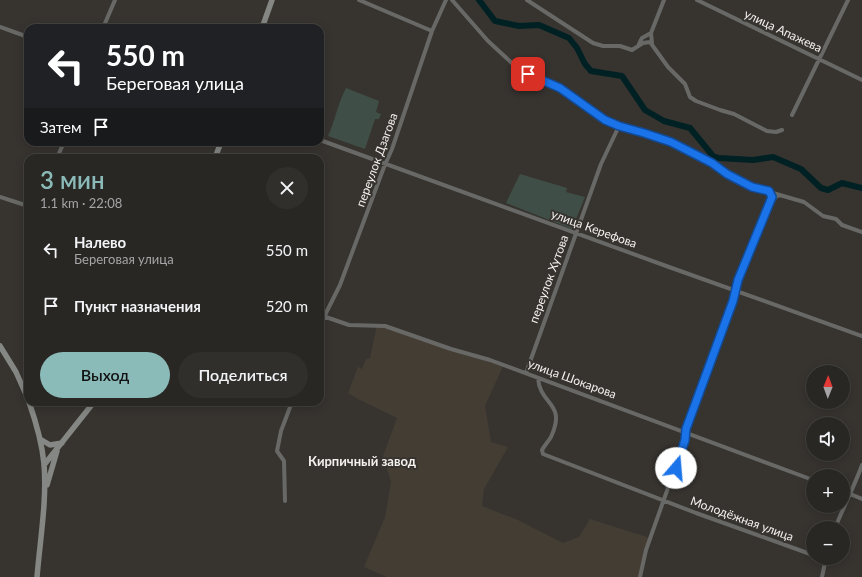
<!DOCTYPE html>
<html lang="ru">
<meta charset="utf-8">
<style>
:root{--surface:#292724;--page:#312f2c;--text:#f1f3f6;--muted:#a5a5a6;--line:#454441;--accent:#8bbbb9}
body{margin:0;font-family:Lato,sans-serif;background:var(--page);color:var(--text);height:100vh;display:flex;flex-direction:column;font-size:15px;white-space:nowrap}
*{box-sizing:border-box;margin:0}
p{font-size:13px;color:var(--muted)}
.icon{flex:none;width:22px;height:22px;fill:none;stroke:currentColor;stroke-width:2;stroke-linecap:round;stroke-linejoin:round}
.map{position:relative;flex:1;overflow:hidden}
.side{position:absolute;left:24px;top:154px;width:300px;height:252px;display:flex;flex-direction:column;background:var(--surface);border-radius:12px;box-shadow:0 2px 10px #0003,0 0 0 1px var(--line)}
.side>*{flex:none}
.banner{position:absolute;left:24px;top:24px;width:300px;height:122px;border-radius:12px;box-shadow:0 2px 10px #0003,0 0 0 1px var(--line);background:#202124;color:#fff;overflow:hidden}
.needle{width:26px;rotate:1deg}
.controls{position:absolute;left:806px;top:365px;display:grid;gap:8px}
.controls a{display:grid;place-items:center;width:44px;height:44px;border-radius:50%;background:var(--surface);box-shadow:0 2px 10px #0003,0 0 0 1px var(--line);font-size:20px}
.pin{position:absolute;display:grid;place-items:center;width:34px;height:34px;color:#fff;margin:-17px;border-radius:8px;box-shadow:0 2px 6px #0006}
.me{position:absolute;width:44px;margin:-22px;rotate:18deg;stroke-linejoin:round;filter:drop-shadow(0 0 3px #0008)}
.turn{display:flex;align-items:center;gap:14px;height:84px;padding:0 16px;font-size:18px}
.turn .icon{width:52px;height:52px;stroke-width:2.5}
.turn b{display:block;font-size:28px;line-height:34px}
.then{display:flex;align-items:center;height:38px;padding:0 16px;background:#0003;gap:8px;font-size:15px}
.round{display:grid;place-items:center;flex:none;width:42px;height:42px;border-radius:21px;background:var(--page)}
.summary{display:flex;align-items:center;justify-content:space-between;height:68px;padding:0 16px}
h1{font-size:24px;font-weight:600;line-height:30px;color:var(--accent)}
.button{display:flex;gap:8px;margin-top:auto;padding:8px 16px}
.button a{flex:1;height:46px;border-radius:24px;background:var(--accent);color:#111;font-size:16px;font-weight:600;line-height:46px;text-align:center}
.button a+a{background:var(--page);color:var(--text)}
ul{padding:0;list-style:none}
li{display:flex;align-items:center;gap:12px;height:56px;padding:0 16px}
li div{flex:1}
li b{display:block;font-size:15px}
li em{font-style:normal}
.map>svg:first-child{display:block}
.built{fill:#443d34}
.green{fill:#3f4f47}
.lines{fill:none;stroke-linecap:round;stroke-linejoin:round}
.river{stroke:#002124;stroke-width:6}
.street{stroke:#686967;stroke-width:4}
.secondary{stroke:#848783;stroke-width:5.5}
.route-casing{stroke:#114b97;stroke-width:10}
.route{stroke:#1a73e8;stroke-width:7}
.labels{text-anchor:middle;stroke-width:4;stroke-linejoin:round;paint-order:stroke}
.street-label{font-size:12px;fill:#f4f1ef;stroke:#373430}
.neighbourhood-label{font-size:13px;font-weight:bold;fill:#f4f1ef;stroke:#373430}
</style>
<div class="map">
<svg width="862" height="577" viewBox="0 0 862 577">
<rect width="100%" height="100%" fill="#373430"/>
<path class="built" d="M377,325L504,364L485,406L491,442L508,447L484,489L482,506L518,520L563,543L579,537L590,519L650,538L640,577H387L364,567L385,517L391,482L383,456L397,418L356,398L348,393L358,367L362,369L366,359L370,358Z"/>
<path class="green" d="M346,88L379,101L376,112L381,114L379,119H375L365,149L328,136C335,121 338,103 346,88Z
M520,174L567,188L566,192L585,197L572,229L506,203Z"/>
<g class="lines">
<path class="river" d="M479,0L495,21L519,26L539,25L569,38L577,48L585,64L591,71L622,76L645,110L664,121L690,128L713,156L719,158L753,160L773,157L801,169L821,188L828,190L842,183L862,188"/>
<path class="street" d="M359,0L432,31
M452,0L488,41L514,65L530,75L560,88L599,117L619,126L650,134L675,144L713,163L727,174L752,187L804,202L823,216L836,219L842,225L862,232
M527,0L593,43L603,46H620L632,50L643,43L650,42L668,67L685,84L690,97L696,101L720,110L734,114L767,131L776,132L782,130
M697,0L862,80
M0,27L28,37
M103,28L115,0
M651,33L664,0
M639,44L642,38L651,33L652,43
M792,115L848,0
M320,140L669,267L862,336
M57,158L64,142
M0,197L28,206
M320,315L349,325L385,326L451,349L490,360L813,480
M320,325L340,285L384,167L392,149L432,31L446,0
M526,373L601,164L619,126
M538,378C540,406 567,402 551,437C548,442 544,446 542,450L543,454L696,513L813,555
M843,491L862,499
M285,501L284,461L277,451L281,431L292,402
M835,528C844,506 854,487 862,465
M640,577L646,550L685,440L686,429L733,301C735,295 736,287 738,280C743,265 766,200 779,195
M822,577L826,558"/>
<path class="secondary" d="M262,28L272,0
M215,158L221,142
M0,346L16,372L28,399
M29,402C36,422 42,443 44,464C47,501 40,540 37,577
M40,439L50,445L62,443
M44,465L94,402
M47,485L57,451"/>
</g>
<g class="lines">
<g class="route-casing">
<path id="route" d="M528,74L560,88L605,120L619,126L644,133L671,142L712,163L727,174L752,187L769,191L772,197L738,280L733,301L686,429L685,440L676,468"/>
</g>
<use href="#route" class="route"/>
</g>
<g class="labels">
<g class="street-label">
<text transform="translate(783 31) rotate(25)" y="4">улица Апажева</text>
<text transform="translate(377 160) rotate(-70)" y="4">переулок Дзагова</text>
<text transform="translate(594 229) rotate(20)" y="4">улица Керефова</text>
<text transform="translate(549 279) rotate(-70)" y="4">переулок Хутова</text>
<text transform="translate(572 379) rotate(20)" y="4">улица Шокарова</text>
<text transform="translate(742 519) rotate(20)" y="4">Молодёжная улица</text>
</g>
<g class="neighbourhood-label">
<text x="362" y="466">Кирпичный завод</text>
</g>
</g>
</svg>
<div class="controls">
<a><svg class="needle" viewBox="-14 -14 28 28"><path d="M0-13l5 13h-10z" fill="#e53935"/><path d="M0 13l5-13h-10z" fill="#a5a5a6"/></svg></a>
<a><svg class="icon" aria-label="sound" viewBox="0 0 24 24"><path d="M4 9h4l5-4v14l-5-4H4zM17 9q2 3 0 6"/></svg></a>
<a>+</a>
<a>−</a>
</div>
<div class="pin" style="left:528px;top:74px;background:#d93025"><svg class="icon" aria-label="arrive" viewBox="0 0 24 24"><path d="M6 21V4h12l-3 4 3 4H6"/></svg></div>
<svg class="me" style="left:676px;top:468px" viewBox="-20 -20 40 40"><circle r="19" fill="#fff"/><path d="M0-13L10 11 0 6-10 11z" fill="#1a73e8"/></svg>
<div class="banner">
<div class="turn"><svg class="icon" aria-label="left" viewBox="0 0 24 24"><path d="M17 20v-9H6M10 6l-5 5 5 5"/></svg><div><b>550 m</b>Береговая улица</div></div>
<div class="then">Затем<svg class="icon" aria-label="arrive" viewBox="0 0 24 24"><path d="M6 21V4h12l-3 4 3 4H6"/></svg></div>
</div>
<section class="side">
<div class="summary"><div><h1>3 мин</h1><p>1.1 km · 22:08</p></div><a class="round"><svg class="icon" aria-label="close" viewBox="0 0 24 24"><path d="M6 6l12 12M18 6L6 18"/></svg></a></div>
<ul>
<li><svg class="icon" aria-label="left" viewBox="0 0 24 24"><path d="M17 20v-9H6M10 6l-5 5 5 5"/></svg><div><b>Налево</b><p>Береговая улица</p></div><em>550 m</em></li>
<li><svg class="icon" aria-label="arrive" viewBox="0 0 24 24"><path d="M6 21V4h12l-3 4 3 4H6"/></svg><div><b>Пункт назначения</b></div><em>520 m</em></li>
</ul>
<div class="button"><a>Выход</a><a>Поделиться</a></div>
</section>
</div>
